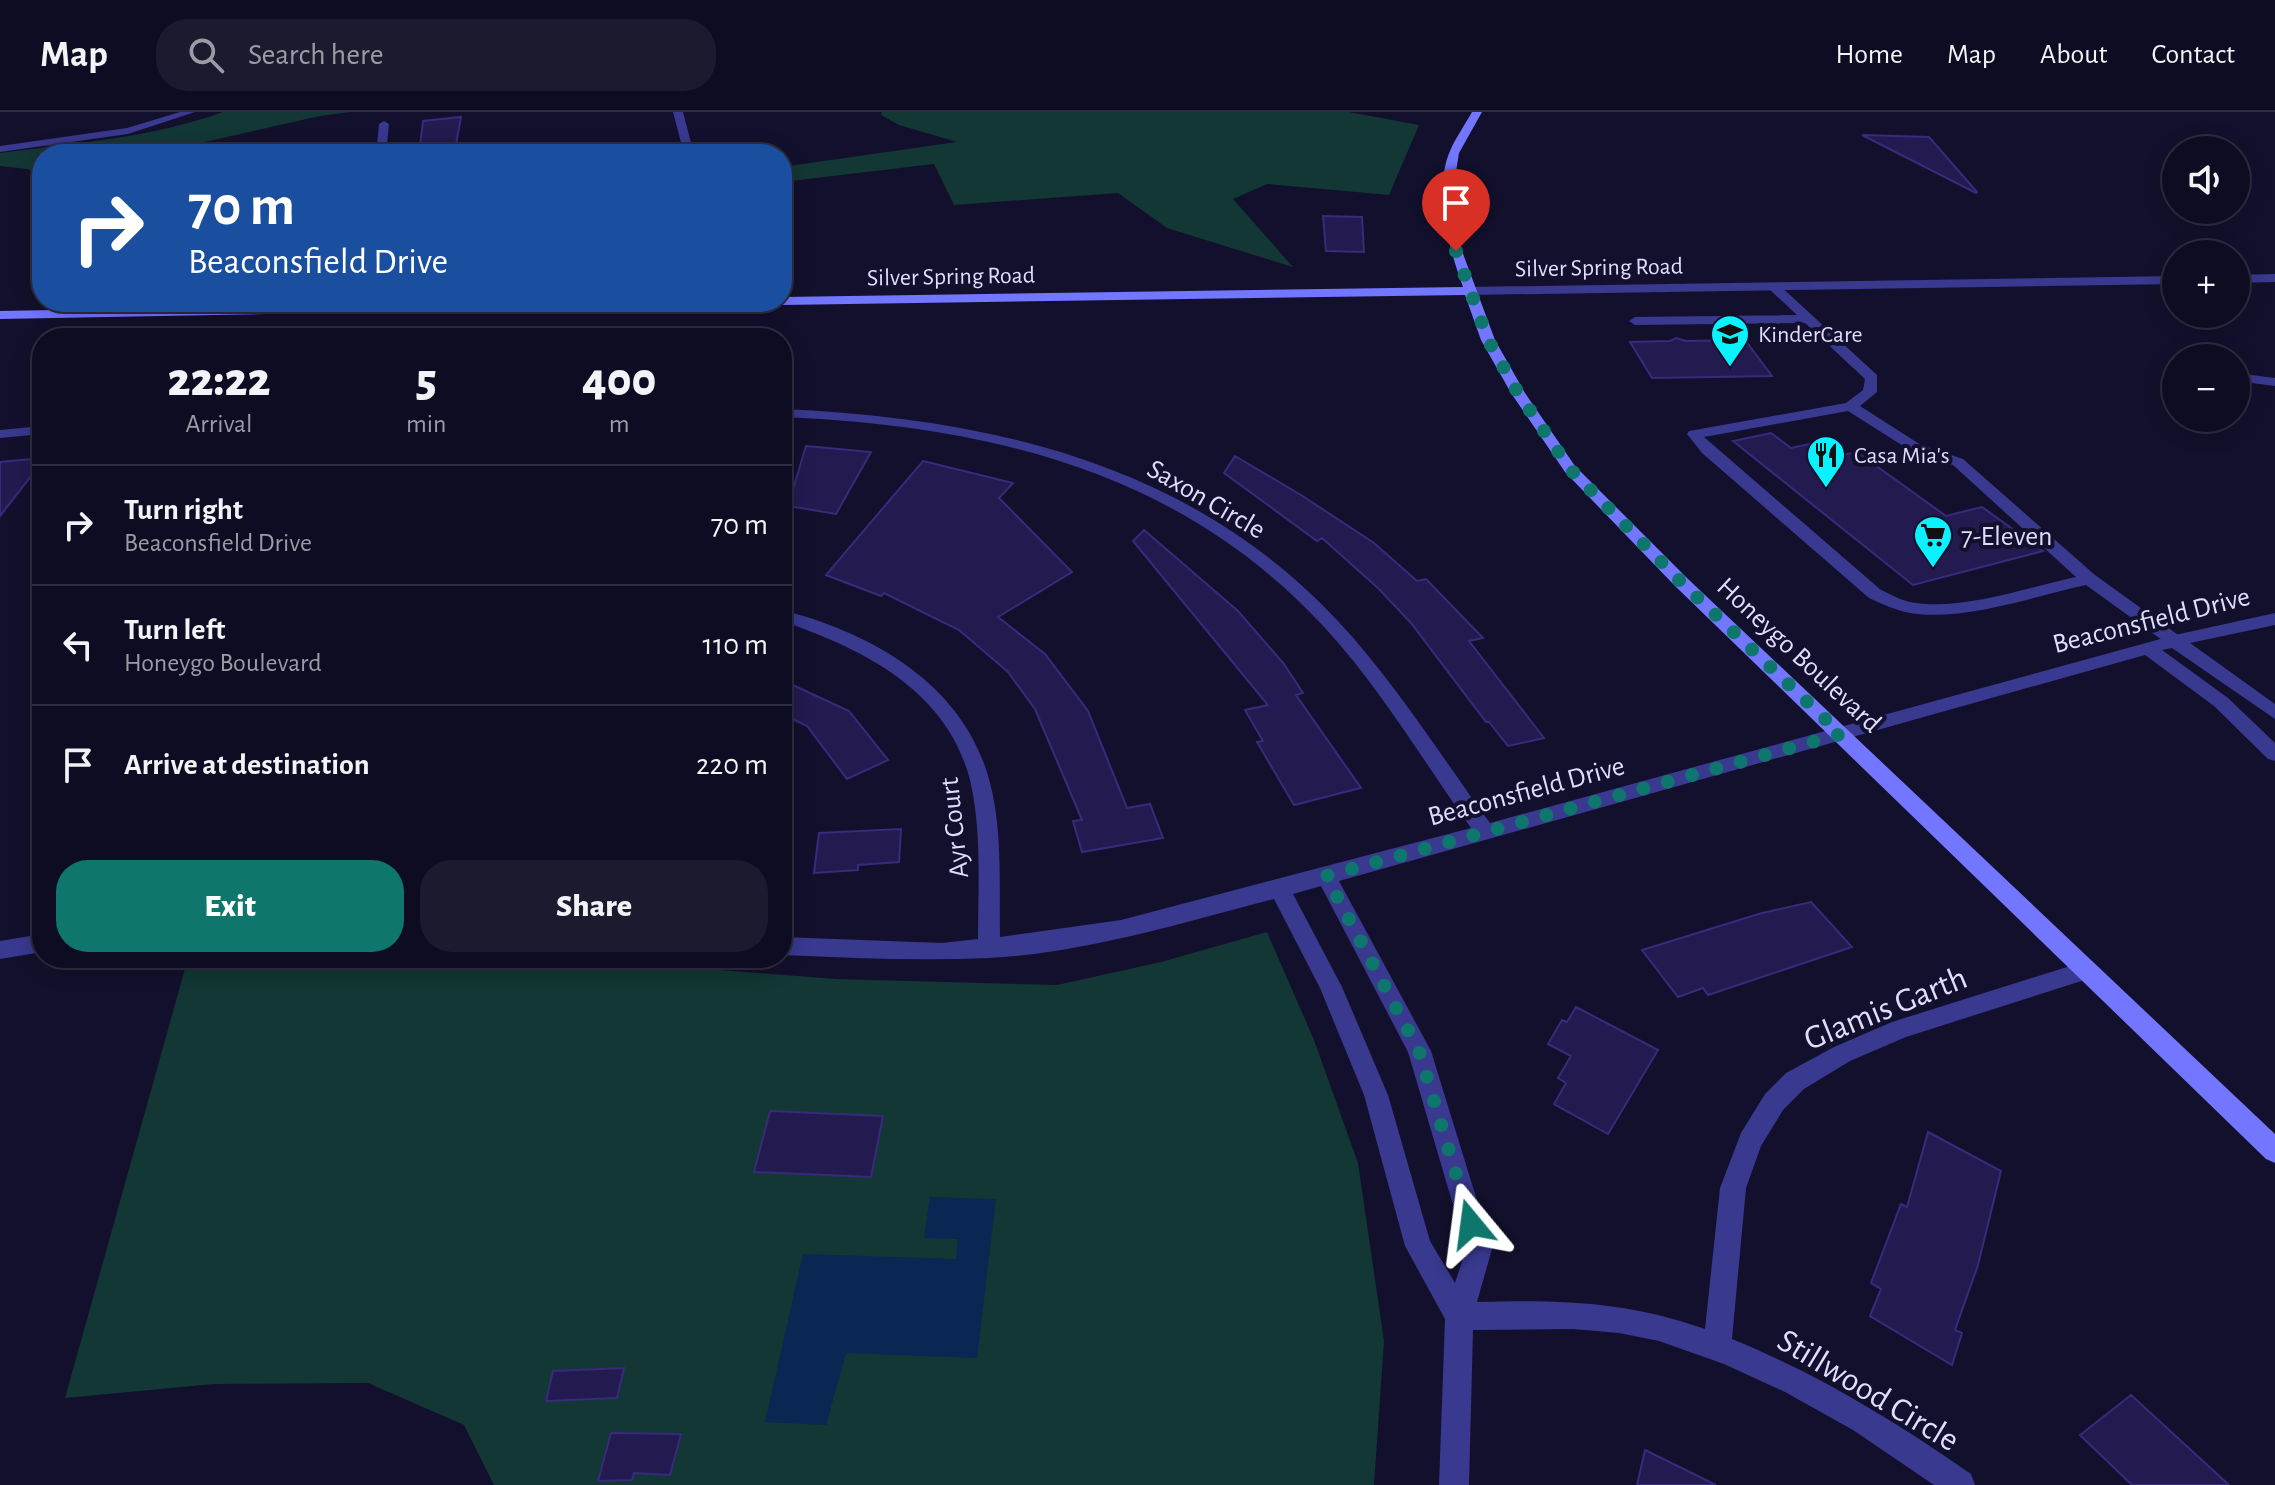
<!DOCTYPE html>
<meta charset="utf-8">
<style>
:root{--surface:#0e0c22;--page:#1c1a2f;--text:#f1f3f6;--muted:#9b9ba5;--line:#2e2c40;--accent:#0f766e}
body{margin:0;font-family:"Alegreya Sans",sans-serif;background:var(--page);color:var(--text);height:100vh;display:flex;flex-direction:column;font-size:30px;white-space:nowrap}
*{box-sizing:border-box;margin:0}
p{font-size:26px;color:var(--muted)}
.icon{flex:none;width:44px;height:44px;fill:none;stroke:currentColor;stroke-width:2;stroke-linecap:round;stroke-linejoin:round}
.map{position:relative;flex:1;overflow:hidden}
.sheet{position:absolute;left:32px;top:216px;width:760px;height:640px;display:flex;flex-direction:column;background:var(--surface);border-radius:32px;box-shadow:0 4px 20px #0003,0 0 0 2px var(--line)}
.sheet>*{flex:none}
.guide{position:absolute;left:32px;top:32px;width:760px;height:168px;border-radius:32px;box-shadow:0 4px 20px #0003,0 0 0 2px var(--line);background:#1a4fa0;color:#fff;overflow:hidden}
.tools{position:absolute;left:2162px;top:24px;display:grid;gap:16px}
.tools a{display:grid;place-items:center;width:88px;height:88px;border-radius:50%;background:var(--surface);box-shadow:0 4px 20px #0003,0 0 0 2px var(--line);font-size:40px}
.pin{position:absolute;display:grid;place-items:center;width:68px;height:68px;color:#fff;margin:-82px -34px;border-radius:50% 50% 50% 0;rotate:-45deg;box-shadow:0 0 8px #0007}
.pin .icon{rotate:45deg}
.me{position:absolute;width:88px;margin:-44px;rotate:344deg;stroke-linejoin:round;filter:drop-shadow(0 0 6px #0008)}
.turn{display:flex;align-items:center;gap:28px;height:168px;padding:0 24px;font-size:36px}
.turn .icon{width:104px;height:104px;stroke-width:2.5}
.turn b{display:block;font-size:56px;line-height:68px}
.eta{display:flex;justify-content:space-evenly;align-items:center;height:136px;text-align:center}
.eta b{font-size:48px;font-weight:800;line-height:56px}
.action{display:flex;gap:16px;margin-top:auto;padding:16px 24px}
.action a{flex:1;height:92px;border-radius:32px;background:var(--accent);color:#fff;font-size:32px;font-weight:800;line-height:92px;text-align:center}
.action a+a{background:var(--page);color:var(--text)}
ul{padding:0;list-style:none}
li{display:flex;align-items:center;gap:24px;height:120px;padding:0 24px;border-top:2px solid var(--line)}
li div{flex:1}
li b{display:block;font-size:30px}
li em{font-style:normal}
header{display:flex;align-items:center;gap:48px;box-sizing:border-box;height:112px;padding:0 40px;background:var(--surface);border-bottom:2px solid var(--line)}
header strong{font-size:38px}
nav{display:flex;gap:44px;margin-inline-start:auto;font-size:28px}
.search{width:560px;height:72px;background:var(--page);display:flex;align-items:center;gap:20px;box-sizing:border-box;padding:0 28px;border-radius:32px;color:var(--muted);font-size:30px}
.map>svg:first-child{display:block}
.green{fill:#123734}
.water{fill:#092752}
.building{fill:#231a4f;stroke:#372b7c;stroke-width:2}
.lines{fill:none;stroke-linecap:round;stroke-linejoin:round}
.service{fill:#38398f;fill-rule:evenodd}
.minor{fill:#38398f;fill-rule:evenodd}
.secondary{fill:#7376ff;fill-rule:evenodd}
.route{stroke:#0f766e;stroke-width:14;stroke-dasharray:0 25.2}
.labels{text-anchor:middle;stroke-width:8;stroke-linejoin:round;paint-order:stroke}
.far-street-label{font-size:24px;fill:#dedcff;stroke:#13102d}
.far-poi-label{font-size:24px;fill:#dedcff;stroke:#13102d;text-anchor:start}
.street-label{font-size:28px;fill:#dedcff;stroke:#13102d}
.poi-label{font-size:28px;fill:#dedcff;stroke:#13102d;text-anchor:start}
.near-street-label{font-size:34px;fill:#dedcff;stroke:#13102d}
</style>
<header>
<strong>Map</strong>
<div class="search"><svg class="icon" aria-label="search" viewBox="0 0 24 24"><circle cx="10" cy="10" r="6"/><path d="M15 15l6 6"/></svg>Search here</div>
<nav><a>Home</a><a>Map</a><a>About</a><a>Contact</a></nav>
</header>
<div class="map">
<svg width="2275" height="1373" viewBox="0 0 2275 1373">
<rect width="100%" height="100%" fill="#13102d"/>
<path class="green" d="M223,0H350L320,4L151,42H42V67L28,57L0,54V41C76,31 151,26 223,0Z
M882,0H1349L1419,13L1389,83L1267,72L1233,87L1293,155L1167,116L1118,81L954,93L934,52L782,70V55L957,30L899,13L881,3Z
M1267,820L1314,928L1358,1051L1384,1229L1374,1373H494L464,1313L368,1271L214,1272L65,1286L188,846H563L836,867L1057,873L1161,850Z"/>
<path class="water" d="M930,1085L996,1087L977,1246L846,1241L826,1313L765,1310L803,1142L956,1147L958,1127L924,1126Z"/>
<path class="building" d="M461,5L455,38L419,42L423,9Z
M1862,23L1929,25L1977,80L1976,81Z
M1323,104L1362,105L1364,140L1326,139Z
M1676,226L1686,229L1745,228L1772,264L1652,266L1630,230L1670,229Z
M1771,321L1791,336L1814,331L1833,345L1857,340L1946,404L1982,395L2043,439L1913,473L1733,329Z
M806,334L871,340L836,402L788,394Z
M1235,344L1301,383L1374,431L1417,469L1426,467L1483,526L1469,529L1544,626L1508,634L1489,610H1486L1411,511L1379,477L1322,426L1317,429L1224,361Z
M42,346V350L0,404V350Z
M923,349L1013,371L999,386L1072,460L998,505L1045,542L1088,599L1127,696L1150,692L1163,726L1082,740L1073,709L1082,708L1035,597L1008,560L959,518L884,481L881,484L826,463Z
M1144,418L1238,499L1284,552L1303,581L1296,583L1361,676L1294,693L1257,630L1263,629L1245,598L1268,593L1133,429Z
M782,568L849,599L888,648L847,667L807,614L782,602Z
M901,717L899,750L858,753V758L814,761L819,721Z
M1811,790L1852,835L1708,883L1703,876L1678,885L1642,838L1762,801Z
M1576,895L1658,938L1608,1022L1554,992L1566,971L1558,966L1571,944L1548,932L1562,908L1567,910Z
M770,999L883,1004L871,1065L754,1060Z
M1928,1020L2001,1059L1978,1153L1955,1218L1962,1221L1952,1253L1870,1204L1881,1177L1871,1171L1901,1092L1907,1095Z
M624,1256L617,1286L546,1289L553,1259Z
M2131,1283L2229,1373H2132L2080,1323Z
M611,1321L681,1322L670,1363L634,1361L632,1368L598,1369Z
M1645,1338L1716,1373H1637Z"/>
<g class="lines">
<path class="service" d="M1769,171H1777L1877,263V280L1860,294L1921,333L1963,347L2095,463L2181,525L2184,529L2181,533H2169L2086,473C2034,484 1963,510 1910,501C1895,498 1882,492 1869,486L1702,341L1687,322L1689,319L1846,291L1863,278L1865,267L1805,211L1635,213L1629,209L1635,205L1797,203L1769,177ZM1848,299L1911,339L1953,353L2076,465C2028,475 1959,500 1910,490C1900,488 1890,482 1881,478L1704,325Z"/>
<path class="minor" d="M180,0H195L128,22L0,40V34L127,16Z
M673,0H683L694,42H684Z
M384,9L389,12L386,42H376L379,12Z
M2275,162V170L2236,171V163Z
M2176,164V172L1469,183L1463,179L1469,175Z
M2236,261L2275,266V274L2236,269Z
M782,297C989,306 1190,351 1337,508C1395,570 1440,643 1490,711L2175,523L2275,501V513L2190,531L2275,592V607L2172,536L2162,538L2228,586L2275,631V649L2268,647L2214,594L2145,543L1339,769L1431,939L1492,1137L1477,1190C1561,1188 1624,1189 1705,1217L1720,1076L1741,1021L1765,982L1786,961L1834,935L1892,910L2086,849L2094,851L2097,858L2094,865L1906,925L1850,949L1804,977L1783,998L1761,1034L1746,1076L1732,1227C1818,1262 1895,1309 1971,1362L1975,1373H1934L1853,1318L1785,1280L1724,1252L1659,1229L1619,1221L1573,1217L1473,1218L1469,1373H1439L1445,1207L1405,1134L1364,983L1320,876L1274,787C1181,811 1085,841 989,846C920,849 851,846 782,843V825L942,831L978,827C978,775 982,719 970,668C947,578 863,537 782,509V498C872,521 963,572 989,667C1003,717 999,773 1000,825L1121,808L1471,716C1423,649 1381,577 1325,516C1180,358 988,314 782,305ZM1321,774L1408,940L1466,1137L1455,1171L1430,1129L1388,983L1342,875L1293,782Z
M42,314V322L0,326V318Z
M42,822V840L0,847V829Z"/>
<path class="secondary" d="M1472,0H1482L1459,41L1455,66L1457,113L1462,139L1495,228L1525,281L1575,354L1687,466L2275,1022V1051L2266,1047L1675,474L1565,360L1511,281L1481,228L1465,183L782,193L776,190H782V185L1463,175C1449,137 1433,78 1450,39C1456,25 1465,13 1472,0Z
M484,190H692L686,194L0,207V199Z"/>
</g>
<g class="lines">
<path class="route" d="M1456,139L1488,228L1518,281L1570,357L1681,470L1841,622L1326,764L1419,939L1471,1112"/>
</g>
<defs>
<g id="school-pin" transform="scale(2)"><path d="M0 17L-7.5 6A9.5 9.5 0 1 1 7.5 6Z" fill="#08f2ff" stroke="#13102d"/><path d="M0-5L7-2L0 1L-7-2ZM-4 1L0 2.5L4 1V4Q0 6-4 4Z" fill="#111"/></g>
<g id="restaurant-pin" transform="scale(2)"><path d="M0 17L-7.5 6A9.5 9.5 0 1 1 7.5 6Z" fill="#08f2ff" stroke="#13102d"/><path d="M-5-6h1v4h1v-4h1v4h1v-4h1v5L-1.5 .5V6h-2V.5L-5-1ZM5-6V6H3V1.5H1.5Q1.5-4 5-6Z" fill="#111"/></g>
<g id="supermarket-pin" transform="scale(2)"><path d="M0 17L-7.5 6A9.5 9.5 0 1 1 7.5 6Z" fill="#08f2ff" stroke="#13102d"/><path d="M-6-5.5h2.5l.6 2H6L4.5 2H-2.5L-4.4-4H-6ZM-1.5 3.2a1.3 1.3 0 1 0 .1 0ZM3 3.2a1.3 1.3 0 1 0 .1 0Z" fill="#111"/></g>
</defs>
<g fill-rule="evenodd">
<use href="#school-pin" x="1730" y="222"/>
<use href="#restaurant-pin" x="1826" y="343"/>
<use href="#supermarket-pin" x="1933" y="423"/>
</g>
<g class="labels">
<g class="far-street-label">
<text transform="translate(1599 155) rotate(-1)" y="8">Silver Spring Road</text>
<text transform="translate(951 164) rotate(-1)" y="8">Silver Spring Road</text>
</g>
<g class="far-poi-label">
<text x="1758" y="230">KinderCare</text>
<text x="1854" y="351">Casa Mia's</text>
</g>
<g class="street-label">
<text transform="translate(1207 386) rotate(30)" y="10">Saxon Circle</text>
<text transform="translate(2151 507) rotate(-14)" y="10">Beaconsfield Drive</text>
<text transform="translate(1800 542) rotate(43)" y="10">Honeygo Boulevard</text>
<text transform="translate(1526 678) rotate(-15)" y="10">Beaconsfield Drive</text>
<text transform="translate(953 716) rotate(-96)" y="10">Ayr Court</text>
</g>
<g class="poi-label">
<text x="1961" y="433">7-Eleven</text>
</g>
<g class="near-street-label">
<text transform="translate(1885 895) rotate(-22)" y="12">Glamis Garth</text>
<text transform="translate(1869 1277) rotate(31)" y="12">Stillwood Circle</text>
</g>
</g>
</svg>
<div class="tools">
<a><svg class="icon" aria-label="sound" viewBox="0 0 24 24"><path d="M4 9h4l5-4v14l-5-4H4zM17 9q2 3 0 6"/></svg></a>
<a>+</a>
<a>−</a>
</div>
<div class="pin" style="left:1456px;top:139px;background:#d93025"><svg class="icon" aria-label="arrive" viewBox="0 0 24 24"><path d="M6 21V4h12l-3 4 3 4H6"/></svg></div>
<svg class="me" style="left:1471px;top:1112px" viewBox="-20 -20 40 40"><path d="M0-17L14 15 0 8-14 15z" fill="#0f766e" stroke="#fff" stroke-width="4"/></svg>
<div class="guide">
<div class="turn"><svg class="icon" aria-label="right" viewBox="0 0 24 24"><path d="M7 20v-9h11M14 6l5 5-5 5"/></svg><div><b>70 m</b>Beaconsfield Drive</div></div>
</div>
<section class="sheet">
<div class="eta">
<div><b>22:22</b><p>Arrival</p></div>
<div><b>5</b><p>min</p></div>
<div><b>400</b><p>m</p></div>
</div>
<ul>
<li><svg class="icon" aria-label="right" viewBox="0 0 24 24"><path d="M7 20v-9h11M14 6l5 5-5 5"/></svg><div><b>Turn right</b><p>Beaconsfield Drive</p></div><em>70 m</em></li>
<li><svg class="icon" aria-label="left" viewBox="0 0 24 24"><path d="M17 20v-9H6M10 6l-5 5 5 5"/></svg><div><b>Turn left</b><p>Honeygo Boulevard</p></div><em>110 m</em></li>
<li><svg class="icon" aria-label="arrive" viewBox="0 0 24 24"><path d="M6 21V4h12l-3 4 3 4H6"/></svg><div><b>Arrive at destination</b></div><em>220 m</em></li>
</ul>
<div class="action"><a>Exit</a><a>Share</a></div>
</section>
</div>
